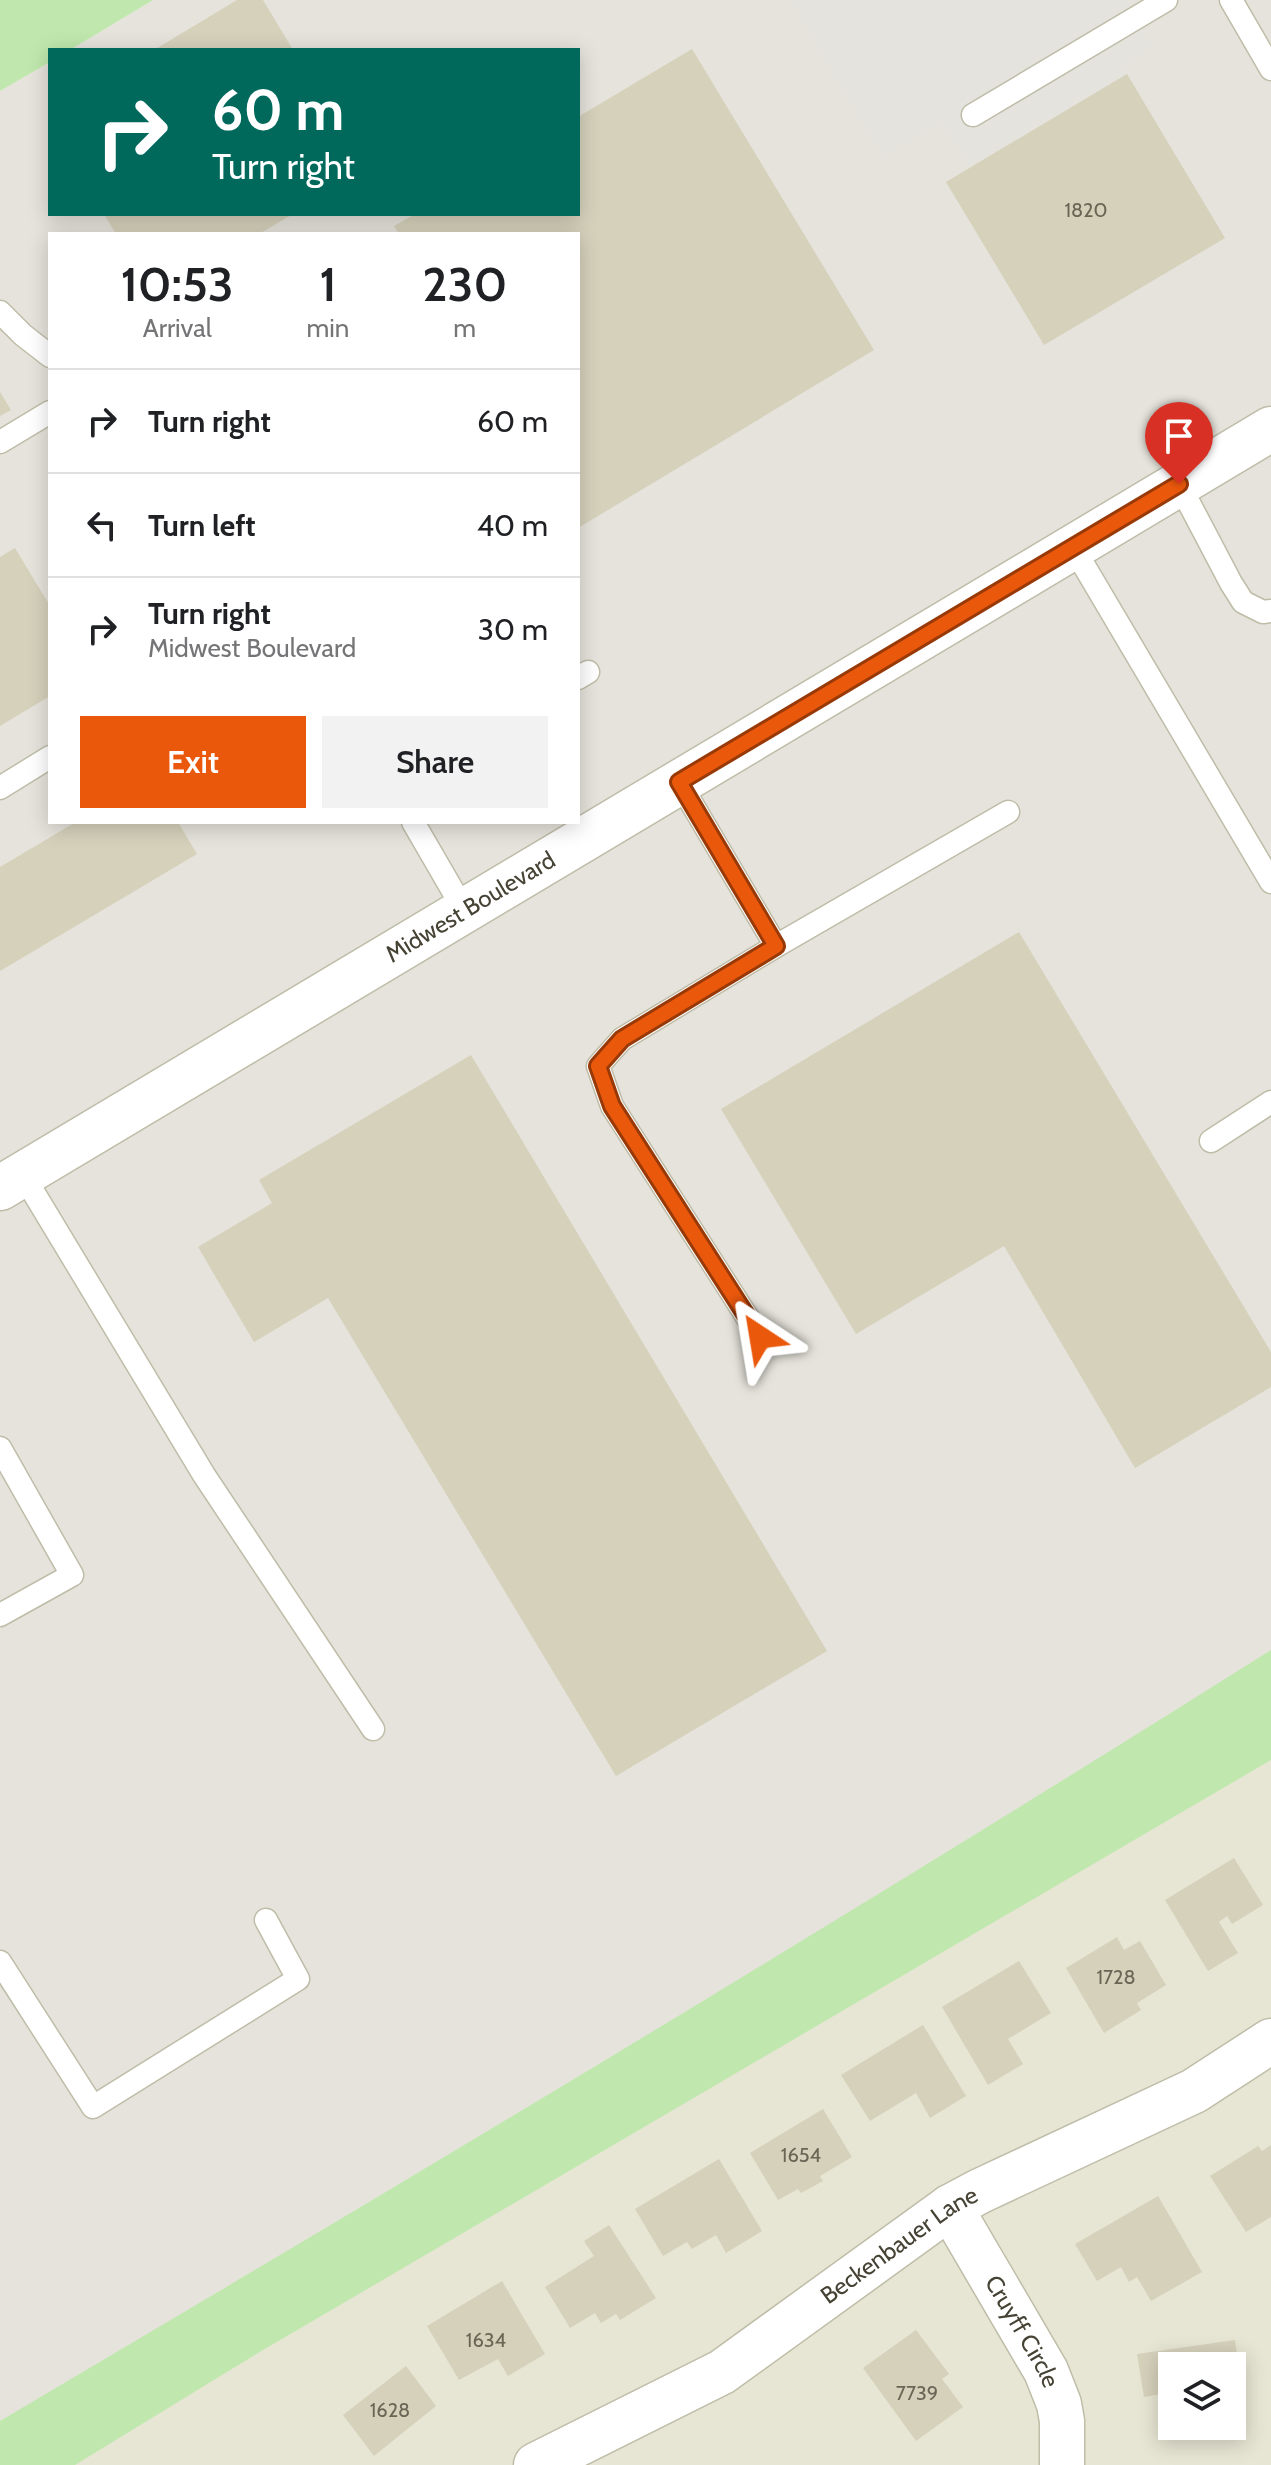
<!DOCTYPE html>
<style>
:root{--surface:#fff;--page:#f2f2f2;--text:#202124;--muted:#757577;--line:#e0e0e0;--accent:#ea580c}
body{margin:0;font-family:Cabin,sans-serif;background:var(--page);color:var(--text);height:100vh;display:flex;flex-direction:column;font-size:30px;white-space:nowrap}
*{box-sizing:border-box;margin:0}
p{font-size:26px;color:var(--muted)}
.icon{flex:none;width:44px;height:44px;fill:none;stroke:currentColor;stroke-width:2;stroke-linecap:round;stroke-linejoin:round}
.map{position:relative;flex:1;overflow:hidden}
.drawer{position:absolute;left:48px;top:232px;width:532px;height:592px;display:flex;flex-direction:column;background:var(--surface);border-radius:0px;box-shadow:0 4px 20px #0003}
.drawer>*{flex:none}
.banner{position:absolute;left:48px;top:48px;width:532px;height:168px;border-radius:0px;box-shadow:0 4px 20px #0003;background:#00695c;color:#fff;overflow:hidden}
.fabs{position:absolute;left:1158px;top:2352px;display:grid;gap:16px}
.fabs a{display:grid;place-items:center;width:88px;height:88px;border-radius:0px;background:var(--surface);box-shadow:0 4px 20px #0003;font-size:40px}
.pin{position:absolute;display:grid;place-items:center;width:68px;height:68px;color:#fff;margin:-82px -34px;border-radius:50% 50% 50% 0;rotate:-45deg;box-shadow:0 0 8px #0007}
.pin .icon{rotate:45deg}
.me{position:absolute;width:88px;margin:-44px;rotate:327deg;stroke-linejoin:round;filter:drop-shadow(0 0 6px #0008)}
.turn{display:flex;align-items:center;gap:28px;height:168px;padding:0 32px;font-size:36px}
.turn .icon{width:104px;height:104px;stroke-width:2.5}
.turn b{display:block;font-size:56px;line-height:68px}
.eta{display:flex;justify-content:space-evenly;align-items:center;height:136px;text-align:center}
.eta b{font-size:48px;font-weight:600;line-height:56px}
.primary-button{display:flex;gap:16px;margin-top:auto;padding:16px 32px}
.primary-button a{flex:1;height:92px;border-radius:0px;background:var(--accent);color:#fff;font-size:32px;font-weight:600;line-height:92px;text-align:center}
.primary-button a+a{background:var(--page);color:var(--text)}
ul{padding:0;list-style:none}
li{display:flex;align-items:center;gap:24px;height:104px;padding:0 32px;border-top:2px solid var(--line)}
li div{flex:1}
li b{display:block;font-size:30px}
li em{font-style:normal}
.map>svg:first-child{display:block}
.residential{fill:#e7e6d4;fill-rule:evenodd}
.industrial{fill:#e5e3db;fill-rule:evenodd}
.green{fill:#c0e8ae}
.parking{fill:#e4e3de}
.building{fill:#d5d1bb}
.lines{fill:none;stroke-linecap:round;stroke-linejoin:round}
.service-casing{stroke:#bfbda8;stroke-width:25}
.minor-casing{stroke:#bfbda8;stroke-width:47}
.service{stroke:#fff;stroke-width:22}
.minor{stroke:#fff;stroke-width:44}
.route-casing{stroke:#983908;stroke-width:20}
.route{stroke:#ea580c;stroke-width:14}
.labels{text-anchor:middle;stroke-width:6;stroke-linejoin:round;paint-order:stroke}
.number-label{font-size:20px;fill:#6a6656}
.street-label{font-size:24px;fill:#464335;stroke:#fff}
</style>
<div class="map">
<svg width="1271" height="2465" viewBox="0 0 1271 2465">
<rect width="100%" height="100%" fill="#f3f2e6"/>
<path class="residential" d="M1271,1728V2465H22ZM1172,2366H1232V2426H1172Z"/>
<path class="industrial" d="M153,0H1271V1728L22,2465H0V91L50,62V214H578V50H70ZM50,234H578V822H50Z"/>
<path class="green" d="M0,0H153L70,50H50V62L0,91Z
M1271,1650V1760L258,2353L75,2465H0V2421C427,2169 852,1914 1271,1650Z"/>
<path class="parking" d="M788,0H1127L1156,48L1124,67L1127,74L968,167L942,124L882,159Z"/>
<path class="building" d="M237,0H263L293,50H154Z
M692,49L874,350L578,528V234H399L394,226L415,214H578V117Z
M1127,74L1225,238L1044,345L946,182Z
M104,214H293L259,234H116Z
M0,392L11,410L0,416Z
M15,548L50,606V696L0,726V557Z
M76,822H178L197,854L0,971V867Z
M1019,932L1271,1352V1387L1135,1468L1004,1246L856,1334L721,1109Z
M471,1055L827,1651L616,1776L328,1298L254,1342L198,1247L272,1203L259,1180Z
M1234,1858L1263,1905L1232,1924L1227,1916L1219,1922L1238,1953L1208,1971L1165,1900Z
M1117,1937L1124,1950L1140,1941L1166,1985L1137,2003L1141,2010L1104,2033L1066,1968Z
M1019,1961L1051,2013L1008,2039L1023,2064L988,2085L942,2007Z
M923,2025L966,2096L930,2118L916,2093L870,2121L841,2075Z
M823,2109L852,2157L820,2176L823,2181L801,2193L798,2189L778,2200L750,2153Z
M1271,2145V2217L1246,2232L1210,2176L1258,2146L1262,2151Z
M719,2159L762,2231L726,2253L716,2235L692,2249L687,2242L663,2256L635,2209Z
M1158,2196L1202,2272L1151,2301L1137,2277L1129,2282L1121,2267L1097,2281L1075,2244Z
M609,2225L656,2298L620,2320L616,2314L601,2323L595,2313L570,2328L545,2287L594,2256L584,2241Z
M502,2281L545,2354L508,2376L498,2359L459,2380L427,2326Z
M916,2330L949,2374L942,2379L963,2407L916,2441L863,2368Z
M1235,2340L1246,2414L1232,2416V2366H1172V2392L1144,2397L1137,2354Z
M406,2366L436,2406L374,2456L343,2415Z"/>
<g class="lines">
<g class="service-casing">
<path id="service" d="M1231,0L1271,69
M973,115L1166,0
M0,312L23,335L50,356
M0,442L50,412
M1179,484L1231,583L1243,602L1263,612L1271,611
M1073,547L1271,882
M578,678L588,672
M679,782L776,946L622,1039L598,1066L612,1106L760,1337
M0,788L50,757
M413,822L464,910
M776,946L1008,812
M1211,1141L1271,1102
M23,1175L204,1475L373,1729
M0,1448L72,1575L0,1615
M0,1962L93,2107L298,1979L266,1920"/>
</g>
<g class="minor-casing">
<g id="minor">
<path id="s1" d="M0,1188L1271,429"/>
<path id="s2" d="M950,2207L1046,2371L1059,2404L1062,2421V2465"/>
<path id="s3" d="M536,2465L722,2372L950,2207L980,2191L1194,2091L1271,2041"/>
</g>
</g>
<use href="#service" class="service"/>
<use href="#minor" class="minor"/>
</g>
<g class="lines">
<g class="route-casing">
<path id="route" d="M760,1337L612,1106L598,1066L622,1039L776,946L679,782L1179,484"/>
</g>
<use href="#route" class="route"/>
</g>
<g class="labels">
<g class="number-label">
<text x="1086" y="217">1820</text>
<text x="1116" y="1984">1728</text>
<text x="801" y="2162">1654</text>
<text x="486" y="2347">1634</text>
<text x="917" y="2400">7739</text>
<text x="390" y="2417">1628</text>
</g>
<g class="street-label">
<text dy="8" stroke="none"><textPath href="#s1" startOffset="548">Midwest Boulevard</textPath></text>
<text dy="8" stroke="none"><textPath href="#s3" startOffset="426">Beckenbauer Lane</textPath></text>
<text dy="8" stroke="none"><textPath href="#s2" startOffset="144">Cruyff Circle</textPath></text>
</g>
</g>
</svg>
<div class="fabs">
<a><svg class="icon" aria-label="layers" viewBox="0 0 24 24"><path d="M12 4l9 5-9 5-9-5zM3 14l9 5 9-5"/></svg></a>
</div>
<div class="pin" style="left:1179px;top:484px;background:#d93025"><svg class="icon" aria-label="arrive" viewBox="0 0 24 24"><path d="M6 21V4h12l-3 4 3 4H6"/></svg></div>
<svg class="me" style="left:760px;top:1337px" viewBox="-20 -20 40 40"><path d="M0-17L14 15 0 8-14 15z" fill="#ea580c" stroke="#fff" stroke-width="4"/></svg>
<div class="banner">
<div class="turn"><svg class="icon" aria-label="right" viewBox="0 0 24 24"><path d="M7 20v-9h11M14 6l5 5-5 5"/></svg><div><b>60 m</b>Turn right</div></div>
</div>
<section class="drawer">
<div class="eta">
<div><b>10:53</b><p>Arrival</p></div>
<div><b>1</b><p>min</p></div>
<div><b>230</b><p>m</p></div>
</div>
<ul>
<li><svg class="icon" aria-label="right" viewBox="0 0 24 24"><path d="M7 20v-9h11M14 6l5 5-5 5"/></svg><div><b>Turn right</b></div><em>60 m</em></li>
<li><svg class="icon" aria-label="left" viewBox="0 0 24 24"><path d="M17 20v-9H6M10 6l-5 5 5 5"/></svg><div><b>Turn left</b></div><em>40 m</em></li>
<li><svg class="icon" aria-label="right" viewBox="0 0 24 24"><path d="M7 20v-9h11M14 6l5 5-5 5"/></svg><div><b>Turn right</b><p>Midwest Boulevard</p></div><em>30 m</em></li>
</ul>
<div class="primary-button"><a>Exit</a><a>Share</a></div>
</section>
</div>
